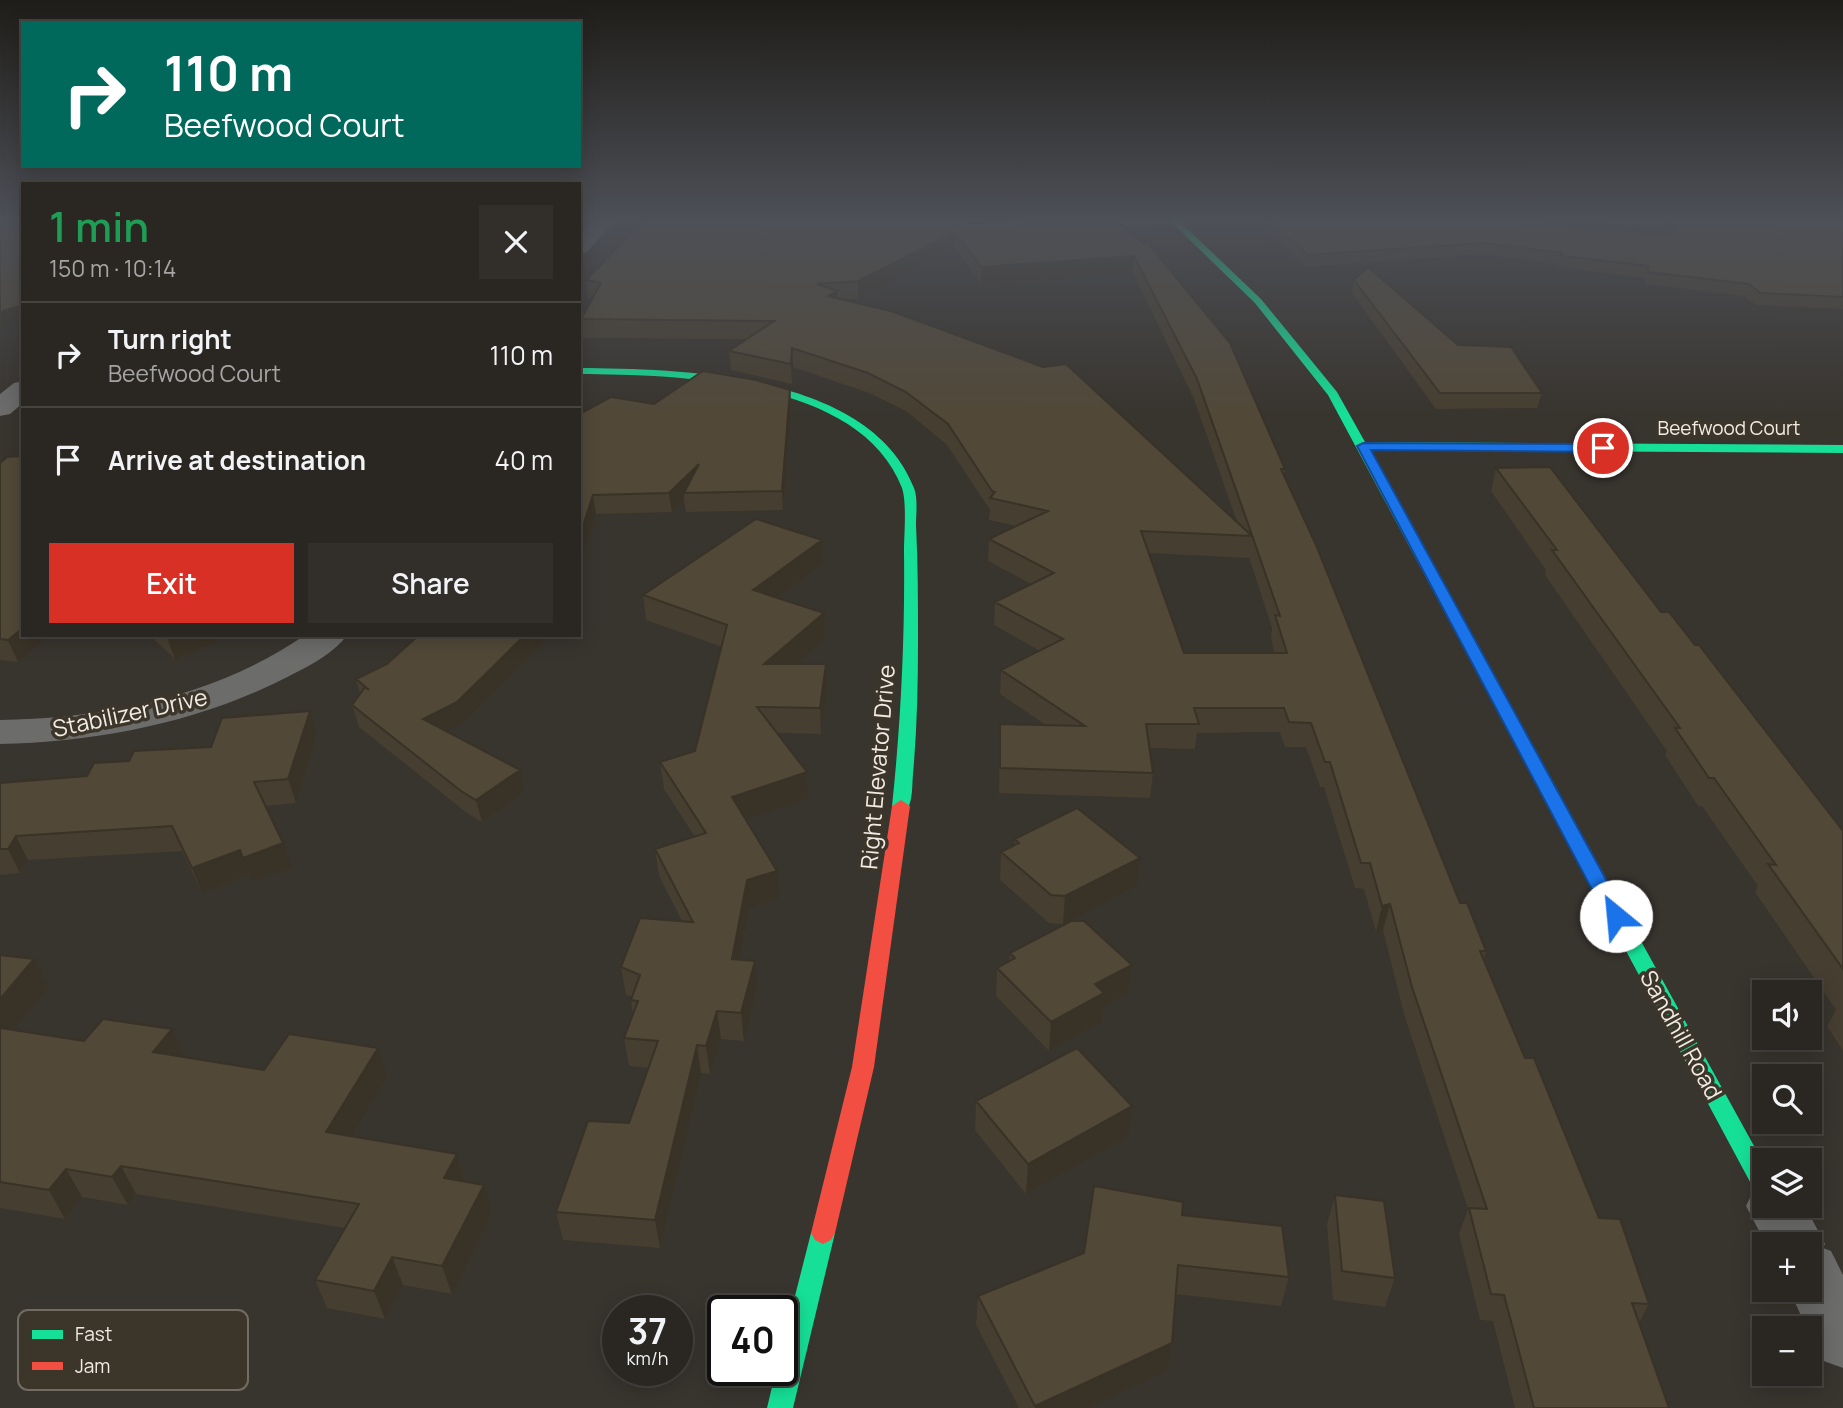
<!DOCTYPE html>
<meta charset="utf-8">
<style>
:root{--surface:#2a2722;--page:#322f2a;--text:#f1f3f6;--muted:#a5a5a5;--line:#464440;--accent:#d93025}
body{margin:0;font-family:Manrope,sans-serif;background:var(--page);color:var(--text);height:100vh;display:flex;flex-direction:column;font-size:26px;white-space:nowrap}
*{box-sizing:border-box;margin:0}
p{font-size:23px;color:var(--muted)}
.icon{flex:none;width:38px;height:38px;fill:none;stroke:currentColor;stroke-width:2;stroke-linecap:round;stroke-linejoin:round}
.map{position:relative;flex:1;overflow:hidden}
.panel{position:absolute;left:21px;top:182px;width:560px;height:455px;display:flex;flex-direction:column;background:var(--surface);border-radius:0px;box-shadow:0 4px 18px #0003,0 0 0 2px var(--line)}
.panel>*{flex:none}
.hud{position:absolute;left:21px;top:21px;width:560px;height:147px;border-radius:0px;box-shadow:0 4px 18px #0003,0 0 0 2px var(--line);background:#00695c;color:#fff;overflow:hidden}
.controls{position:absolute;left:1752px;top:980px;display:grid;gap:14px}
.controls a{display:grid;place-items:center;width:70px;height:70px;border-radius:0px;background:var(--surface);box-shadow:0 4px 18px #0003,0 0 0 2px var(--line);font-size:35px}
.speed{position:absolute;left:602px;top:1295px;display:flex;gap:14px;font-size:35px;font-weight:700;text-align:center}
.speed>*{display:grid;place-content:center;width:91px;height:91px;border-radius:50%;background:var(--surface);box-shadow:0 4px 18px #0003,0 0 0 2px var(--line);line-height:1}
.speed small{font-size:18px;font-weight:400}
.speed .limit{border:4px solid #111;border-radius:10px;background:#fff;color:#111}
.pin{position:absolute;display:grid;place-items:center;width:60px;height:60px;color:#fff;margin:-30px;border:4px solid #fff;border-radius:50%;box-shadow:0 2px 7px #0007}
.me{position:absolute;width:77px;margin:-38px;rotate:332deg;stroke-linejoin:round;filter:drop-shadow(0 0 5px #0008)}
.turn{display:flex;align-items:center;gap:24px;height:147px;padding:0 28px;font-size:32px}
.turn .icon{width:91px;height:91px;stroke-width:2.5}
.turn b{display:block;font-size:49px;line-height:60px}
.round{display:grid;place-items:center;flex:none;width:74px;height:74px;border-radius:0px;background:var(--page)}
.overview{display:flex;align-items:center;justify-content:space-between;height:119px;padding:0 28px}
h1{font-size:42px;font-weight:600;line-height:52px;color:#1e9e55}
.primary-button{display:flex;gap:14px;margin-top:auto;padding:14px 28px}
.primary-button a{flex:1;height:80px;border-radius:0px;background:var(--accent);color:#fff;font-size:28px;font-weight:600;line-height:80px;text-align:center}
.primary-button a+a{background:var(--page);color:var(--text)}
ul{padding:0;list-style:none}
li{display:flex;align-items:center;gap:21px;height:105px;padding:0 28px;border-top:2px solid var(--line)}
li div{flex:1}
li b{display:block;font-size:26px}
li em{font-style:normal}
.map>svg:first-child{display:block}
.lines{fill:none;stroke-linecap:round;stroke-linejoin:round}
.street{fill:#6c6c6b;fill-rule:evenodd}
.fast{fill:#16e098;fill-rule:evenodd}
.jam{fill:#f24e42;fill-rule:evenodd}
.wall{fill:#463e30;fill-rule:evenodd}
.shaded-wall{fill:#393227}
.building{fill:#514838;stroke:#393227;stroke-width:2;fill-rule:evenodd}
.route{fill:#1a73e8;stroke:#114b97;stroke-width:2}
.labels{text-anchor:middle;stroke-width:7;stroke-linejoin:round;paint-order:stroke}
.far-street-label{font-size:19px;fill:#f0ece5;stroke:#3c352a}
.street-label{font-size:23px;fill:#f0ece5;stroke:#3c352a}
.key{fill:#3c352a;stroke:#726c62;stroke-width:2}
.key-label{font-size:19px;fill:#f0ece5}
</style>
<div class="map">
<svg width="1843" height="1408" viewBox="0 0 1843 1408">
<rect width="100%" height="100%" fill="#38342e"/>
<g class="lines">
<path class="street" d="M596,218H618L587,252L579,253V235Z
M1074,218H1173L1170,222L1163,224L1067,231L1060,229L1057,225L1060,221Z
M23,381V403L10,414L0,416V394L14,383Z
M305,635H347C335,652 313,664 295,673C205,721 102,742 0,744V720C107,718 215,697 305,635Z
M1764,1185V1206H1805L1825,1244L1823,1248L1831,1251L1843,1275V1368L1821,1360L1810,1328H1807L1789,1290H1810V1244H1766L1746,1206L1755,1188Z"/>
<path class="fast" d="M1167,218H1176L1261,299L1337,392L1365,442L1843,445V453L1369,450L1509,703L1507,706H1495L1328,395L1255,303Z
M579,368C683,369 869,373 914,488C918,498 916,514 916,525C918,564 918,603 918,641C918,686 917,730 913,774C912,785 913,800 907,810H895L892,806C901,721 905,637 904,552C904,535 907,503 902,488C860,378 677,375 579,374Z
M1621,916L1628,918L1631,923L1764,1164V1196L1756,1193L1611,923L1614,918Z
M823,1222L831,1226L835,1233L793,1408H767L776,1370H782V1347L811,1233L815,1226Z"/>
<path class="jam" d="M1501,698L1509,703L1631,923L1628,928L1621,930L1614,928L1611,923L1493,703Z
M901,800L910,806L874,1067L835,1233L831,1240L823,1244L815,1240L811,1233L852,1067L892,806Z"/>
</g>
<path class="wall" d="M647,218H1048L967,224H969L1115,218L1285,469L1284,475L1460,903L1486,951L1484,960L1525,1058L1599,1218L1649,1304L1639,1323L1669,1408H1515L1493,1321L1480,1320L1459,1234L1468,1209L1404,1014L1383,930L1376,932L1364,889L1355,888L1324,787H1320L1306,747H1285L1280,732L1197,733L1195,749L1149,748L1153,773L1150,798L999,793L1000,724L1046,725L1000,694L1001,670L1040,651L994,625L995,602L1031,584L988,561L989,539L1016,526L989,520L990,510L947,445L906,411L869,393L793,367L792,384L731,370L729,351L747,339L583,338L581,319L593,298L588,297L586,280ZM955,248L981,284L1133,273L1194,399L1237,522L843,300L858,298ZM1149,553L1249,558V557L1272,628L1271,639L1275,653H1184Z
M1253,218H1512L1669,236L1665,231L1563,218H1843V309L1756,305L1744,296L1645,284V278L1558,267L1559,264L1482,254L1306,267Z
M1354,280L1458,345L1542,393L1537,408L1436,409L1352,293Z
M790,390L791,407L783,510L686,512L684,500L672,512L596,514L579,568V414L654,404Z
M20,456L23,635H49L18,662L0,660V463Z
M1496,468L1661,612L1843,831V1051L1827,1026L1836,1010L1755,892L1758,886L1702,806H1698L1665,755L1667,751L1545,575L1546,570L1491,491Z
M822,540L823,564L777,598L824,613L825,638L795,664H826L827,690L821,734L777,733L807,772L809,798L746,819L779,898L749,908L740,959L757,988L744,1041L721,1039L710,1074L701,1073L660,1248L563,1240L556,1212L629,1123L648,1068L629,1066L624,1038L633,1014L631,1000L632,997L626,995L621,967L682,921L659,876L655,849L695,837L664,789L660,762L695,751L722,647L646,620L643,595Z
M149,635H232L175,659Z
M419,635H550L462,724L447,731L524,792L482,822L467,813L359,727L352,705L360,694L356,679L387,664Z
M317,734L296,803L266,806L292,867L252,882L249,874L202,893L182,851L28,860L20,873L0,875V783L87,776L129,761L211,747Z
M1015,839L1136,886L1063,924L1049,923L1000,880L1001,852L1014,845Z
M1010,953L1132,965L1128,993L1103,1007L1101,1022L1049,1051L996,996L997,968L1009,961Z
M0,955L34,959L49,987L13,1030L264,1070L387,1076L351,1136L457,1154L465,1182L484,1185L492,1213L452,1294L403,1285L385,1319L327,1308L315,1280L345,1228L136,1194L128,1205L82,1197L65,1219L0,1208Z
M976,1101L1128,1136L1026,1194L975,1130Z
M1335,1195L1395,1278L1385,1307L1333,1300L1327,1224Z
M1182,1215L1289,1277L1281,1306L1176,1294L1172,1343L1167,1371L1088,1408H1019L976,1325L978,1296Z"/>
<path class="shaded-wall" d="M955,218H968V223L959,226L955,234Z
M955,232V248L858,298V281Z
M1134,256L1133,273L981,284V267Z
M837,291L838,309L828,296Z
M23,305V317L0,325V312Z
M792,348L793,367L792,384L791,364Z
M790,390L791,407L783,510L782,491Z
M699,464L684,493V500L672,512L669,493Z
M593,495L596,514L579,568V538Z
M822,540L823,564L755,614L753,590Z
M824,613L825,638L766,689L764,664Z
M23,628V635H49L18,662L8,640Z
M171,635H232L175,659L167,637Z
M525,635H550L462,724L429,740L423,719Z
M826,664L827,690L821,734L820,708Z
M310,711L317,734L296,803L288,779Z
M520,770L524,792L482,822L476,800Z
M807,772L809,798L735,823L732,797Z
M16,836L28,860L20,873L8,849Z
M283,843L292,867L252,882L243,858Z
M240,850L249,874L202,893L192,868Z
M1140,858L1136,886L1063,924L1065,896Z
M777,871L779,898L749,908L735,986L732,959L747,880Z
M1390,904L1383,930L1376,932L1382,906Z
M34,959L49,987L0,1045V999Z
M755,961L757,988L744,1041L741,1013Z
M1132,965L1128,993L1103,1007L1101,1022L1049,1051L1051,1022L1095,984Z
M717,1011L721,1039L710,1074L706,1046Z
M172,1029L184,1057L153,1052Z
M697,1045L701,1073L660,1248L655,1220Z
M378,1048L387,1076L337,1160L326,1132Z
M1132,1106L1128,1136L1026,1194L1028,1164Z
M457,1154L465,1183L444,1178Z
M121,1166L136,1194L128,1205L112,1177Z
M66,1169L82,1197L65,1219L49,1190Z
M484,1185L492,1213L452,1294L442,1266Z
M392,1257L403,1285L385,1319L374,1291Z
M1172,1343L1167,1371L1088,1408H1035V1406Z"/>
<path class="building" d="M0,218H23V305L0,312Z
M647,218H957L969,224L1054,218H1115L1143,244L1147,242L1230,343L1285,469H1281L1316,545L1460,903H1467L1486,951H1480L1525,1058H1534L1599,1218L1620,1219L1649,1304L1632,1303L1669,1408H1534L1504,1295L1491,1294L1469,1208L1487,1209L1412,987L1390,904L1382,906L1370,863H1361L1330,762H1325L1311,723L1289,722L1284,708H1194L1199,724H1146L1153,773L1000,768V724L1085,726L1001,670L1063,639L995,602L1054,573L989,539L1048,511L990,498L995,492L992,491L948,424L906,392L868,373L792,348L791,364L729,351L774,321L581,319L601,283L586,280ZM955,232L981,267L1134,256L1197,379L1253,538L1280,616L1275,615L1287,653H1184L1141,531L1252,536L1066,364L1043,367L891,311L828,296L837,291L817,284L858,281Z
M1266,218H1512L1669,236L1674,227L1669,221L1650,218H1843V297L1760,293L1749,284L1648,272V266L1561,256L1562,253L1484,243L1308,255Z
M1368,267L1458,345L1511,347L1542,393H1440L1354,280Z
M703,371L756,380L790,390L782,491L684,493L699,464L669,493L593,495L579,538V414L611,397L654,404Z
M23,454V628L8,640L0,639V463L7,457L20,456Z
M1550,467L1661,612H1669L1695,645H1699L1843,831V969L1768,864L1776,865L1714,778H1709L1675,728H1680L1552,550H1557L1496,468Z
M756,519L822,540L753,590L824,613L764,664H826L820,708L757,707L807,772L732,797L777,871L747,880L732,959L755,961L741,1013L717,1011L706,1046L697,1045L655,1220L556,1212L588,1121L629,1123L658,1041L624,1038L638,1001L631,1000L640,975L621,967L640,918L693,922L655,849L706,833L660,762L695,751L727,625L643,595Z
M419,635H525L457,702L423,719L520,770L476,800L461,791L352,705L365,687L369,690L356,679L387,664Z
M310,711L288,779L254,782L283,843L243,858L240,850L192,868L172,826L16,836L8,849H0V783L87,776L94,763L129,761L134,751L211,747L222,718Z
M1077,808L1140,858L1065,896L1051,895L1001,852L1019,843L1015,839Z
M1071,921H1084L1132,965L1095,984L1104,993L1051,1022L997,968L1015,958L1010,953Z
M0,955L34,959L0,999Z
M103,1019L172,1029L153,1052L264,1070L289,1034L378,1048L326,1132L457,1154L444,1178L484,1185L442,1266L392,1257L374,1291L315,1280L359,1204L121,1166L112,1177L66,1169L49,1190L0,1182V1028L84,1041Z
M1077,1048L1132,1106L1028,1164L976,1101Z
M1094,1186L1183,1202L1182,1215L1282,1226L1289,1277L1178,1265L1172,1343L1035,1406L978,1296L1084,1253Z
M1335,1195L1384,1201L1395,1278L1342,1271Z"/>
<linearGradient id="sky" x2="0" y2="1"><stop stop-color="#1f1d19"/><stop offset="0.53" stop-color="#4d5057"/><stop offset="1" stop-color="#4d5057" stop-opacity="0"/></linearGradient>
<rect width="1843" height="415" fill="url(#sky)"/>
<path class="route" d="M1363,443L1603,444L1609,448L1603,452L1371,450L1626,916L1623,921H1609L1606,916L1357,446Z"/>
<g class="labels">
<g class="far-street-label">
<text x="1729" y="435">Beefwood Court</text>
</g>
<g class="street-label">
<text transform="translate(130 713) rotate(-12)" y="8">Stabilizer Drive</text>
<text transform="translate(878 767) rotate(-85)" y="8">Right Elevator Drive</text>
<text transform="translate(1681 1035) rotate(61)" y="8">Sandhill Road</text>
</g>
</g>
<rect x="18" y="1310" width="230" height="80" rx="10" class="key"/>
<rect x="32" y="1330" width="31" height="9" fill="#16e098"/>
<rect x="32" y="1362" width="31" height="8" fill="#f24e42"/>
<g class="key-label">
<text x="75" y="1341">Fast</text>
<text x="75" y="1373">Jam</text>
</g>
</svg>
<div class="controls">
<a><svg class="icon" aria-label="sound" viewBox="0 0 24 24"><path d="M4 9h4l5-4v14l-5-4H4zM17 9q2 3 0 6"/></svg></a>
<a><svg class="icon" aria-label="search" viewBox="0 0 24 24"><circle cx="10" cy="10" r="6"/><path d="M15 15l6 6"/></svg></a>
<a><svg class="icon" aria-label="layers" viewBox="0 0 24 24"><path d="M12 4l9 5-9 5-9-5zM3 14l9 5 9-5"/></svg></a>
<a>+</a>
<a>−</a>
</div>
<div class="speed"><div>37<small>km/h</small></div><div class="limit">40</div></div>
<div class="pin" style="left:1603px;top:448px;background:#d93025"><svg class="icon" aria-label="arrive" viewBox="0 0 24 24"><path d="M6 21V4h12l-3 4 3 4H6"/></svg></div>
<svg class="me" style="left:1616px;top:916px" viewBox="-20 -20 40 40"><circle r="19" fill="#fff"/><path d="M0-13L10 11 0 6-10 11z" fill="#1a73e8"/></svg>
<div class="hud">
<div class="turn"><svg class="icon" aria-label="right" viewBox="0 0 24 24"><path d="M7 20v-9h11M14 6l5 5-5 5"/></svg><div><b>110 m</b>Beefwood Court</div></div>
</div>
<section class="panel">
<div class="overview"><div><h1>1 min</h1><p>150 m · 10:14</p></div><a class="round"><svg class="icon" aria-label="close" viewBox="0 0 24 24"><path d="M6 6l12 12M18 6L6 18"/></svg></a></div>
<ul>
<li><svg class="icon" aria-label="right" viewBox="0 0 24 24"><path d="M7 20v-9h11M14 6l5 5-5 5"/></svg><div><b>Turn right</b><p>Beefwood Court</p></div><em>110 m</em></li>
<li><svg class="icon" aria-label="arrive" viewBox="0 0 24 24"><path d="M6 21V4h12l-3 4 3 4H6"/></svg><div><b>Arrive at destination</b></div><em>40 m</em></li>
</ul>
<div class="primary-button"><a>Exit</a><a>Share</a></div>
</section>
</div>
